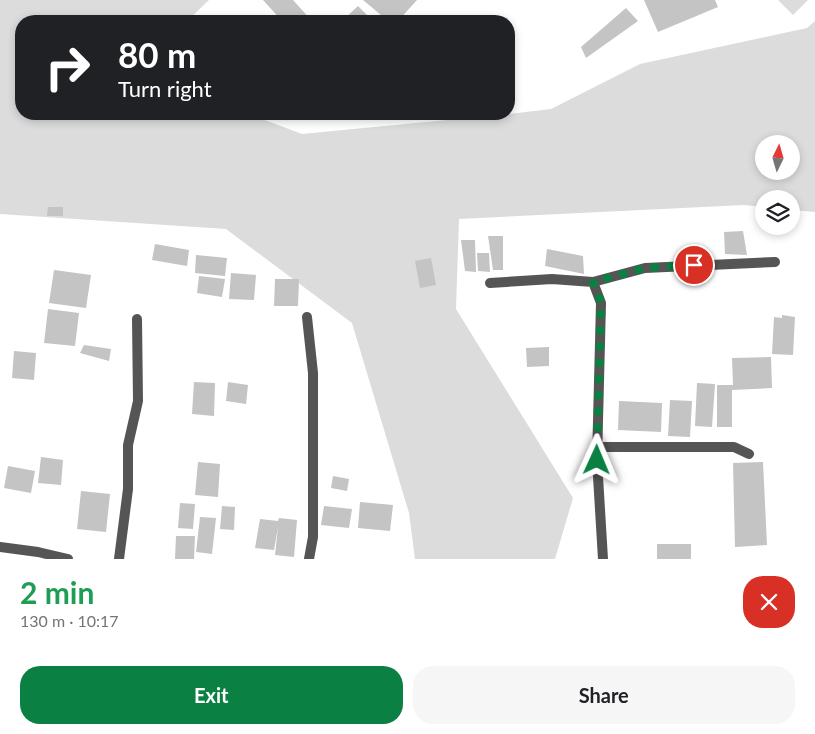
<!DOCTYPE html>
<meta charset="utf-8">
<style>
:root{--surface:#fff;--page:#f6f6f6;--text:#202124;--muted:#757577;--accent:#0b8043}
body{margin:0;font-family:Lato,sans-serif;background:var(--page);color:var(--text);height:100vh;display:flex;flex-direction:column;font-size:19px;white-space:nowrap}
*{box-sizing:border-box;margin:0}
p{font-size:16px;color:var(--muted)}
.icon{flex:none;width:28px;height:28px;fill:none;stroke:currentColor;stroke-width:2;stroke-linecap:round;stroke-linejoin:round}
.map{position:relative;height:559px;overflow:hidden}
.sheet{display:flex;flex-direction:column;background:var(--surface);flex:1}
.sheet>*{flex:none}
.banner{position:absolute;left:15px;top:15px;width:500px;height:105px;border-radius:20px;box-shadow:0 2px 8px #0003;background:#202124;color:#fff;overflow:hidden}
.needle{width:32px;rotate:5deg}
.buttons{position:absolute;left:755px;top:135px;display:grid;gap:10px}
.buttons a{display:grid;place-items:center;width:45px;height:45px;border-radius:50%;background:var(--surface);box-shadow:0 2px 8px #0003;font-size:25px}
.pin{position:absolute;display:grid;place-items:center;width:42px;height:42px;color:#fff;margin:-21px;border:2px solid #fff;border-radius:50%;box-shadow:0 1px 5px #0007}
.me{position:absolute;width:55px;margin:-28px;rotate:1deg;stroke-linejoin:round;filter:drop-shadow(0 0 4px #0008)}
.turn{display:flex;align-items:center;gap:18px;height:105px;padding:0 20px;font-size:22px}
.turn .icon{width:65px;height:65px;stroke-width:2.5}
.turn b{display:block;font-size:35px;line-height:42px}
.round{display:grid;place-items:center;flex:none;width:52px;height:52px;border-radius:20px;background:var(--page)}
.head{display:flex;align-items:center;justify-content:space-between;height:85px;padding:0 20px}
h1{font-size:30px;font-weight:700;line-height:38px;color:#1e9e55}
.cta{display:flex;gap:10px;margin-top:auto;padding:10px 20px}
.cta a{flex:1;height:58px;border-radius:20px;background:var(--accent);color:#fff;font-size:20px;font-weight:700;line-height:58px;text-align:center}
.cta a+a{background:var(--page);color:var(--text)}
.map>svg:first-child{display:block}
.green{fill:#dcdcdc;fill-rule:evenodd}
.building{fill:#c4c4c4}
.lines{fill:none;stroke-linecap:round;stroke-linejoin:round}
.street{stroke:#555;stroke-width:10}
.route{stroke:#0b8043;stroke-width:9;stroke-dasharray:0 16.2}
</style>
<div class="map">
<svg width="815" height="559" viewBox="0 0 815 559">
<rect width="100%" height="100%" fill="#fff"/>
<path class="green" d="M0,0H209L187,21H21V114H249L302,134L509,114L551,109L640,64L807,28L815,21V212L791,210V199H764V207L744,205L459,219L456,309L573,498L555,559H415L409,513L352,323L226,229L0,214ZM764,144H791V171H764Z
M778,0H808L793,15Z"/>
<path class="building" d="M263,0H293L312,21H282Z
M363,0H417L398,21H388Z
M644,0H715L718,7L658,32Z
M358,6L370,18L366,21H342Z
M626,8L638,21L586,58L581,47Z
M48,207H63V216H47Z
M743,231L747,255L725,254L724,232Z
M488,236H503V270H493Z
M461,240H475L476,272L465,271Z
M155,244L189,250L187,266L152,260Z
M547,249L583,256L584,274L545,266Z
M477,253H489L490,272L478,271Z
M196,255L227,258L225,276L195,273Z
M431,258L436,285L420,288L415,261Z
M54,270L91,275L86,308L49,303Z
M231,273L256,275L254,300L229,299Z
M199,276L225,279L222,297L197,293Z
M275,279H299L298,306H274Z
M48,309L79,313L75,346L44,343Z
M782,315L795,317L793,355L772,354L774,317L782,318Z
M84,345L111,349L109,361L80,353Z
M549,347V366L527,367L526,348Z
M14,351L36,353L34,380L12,378Z
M771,357L772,388L732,390V427H717V385H733L732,358Z
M194,382L215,383L214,416L192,414Z
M228,382L248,385L246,404L226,401Z
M697,383L715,384L712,427L695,426Z
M670,400L692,401L690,437L668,436Z
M619,401L662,403L661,432L618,430Z
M41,457L63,460L61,485L38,483Z
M198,462L220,464L218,497L195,495Z
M763,462L767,545L735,547L733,463Z
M8,466L35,471L31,493L4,488Z
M333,476L349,479L347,491L331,488Z
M81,491L110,494L106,532L77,529Z
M360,502L393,505L390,531L358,528Z
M180,503L195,504L193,529L178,528Z
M222,506L235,507L234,530L220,529Z
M324,506L352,509L349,528L321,525Z
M200,517L216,518L212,554L196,552Z
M279,518L297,520L294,557L275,555L278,527L274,550L255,548L260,519L278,521Z
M176,536H195L194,559H175Z
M657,544H691V559H657Z"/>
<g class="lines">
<path class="street" d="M593,282L645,268L775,262
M490,283L552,279L593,282L601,303L597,460L603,559
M307,317L313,373V537L309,559
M597,447H734L749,454
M0,547L38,552L68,559
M119,559L128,489V445L138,401L137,319"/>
</g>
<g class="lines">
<path class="route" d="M597,460L601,303L593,282L645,268L694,265"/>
</g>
</svg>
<div class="buttons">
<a><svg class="needle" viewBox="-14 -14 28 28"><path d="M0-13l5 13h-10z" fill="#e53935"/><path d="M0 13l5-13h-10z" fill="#757577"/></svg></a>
<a><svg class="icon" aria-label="layers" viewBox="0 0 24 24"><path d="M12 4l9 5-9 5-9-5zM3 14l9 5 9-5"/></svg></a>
</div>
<div class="pin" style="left:694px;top:265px;background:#d93025"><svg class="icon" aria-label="arrive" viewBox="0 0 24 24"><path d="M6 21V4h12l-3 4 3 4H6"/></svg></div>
<svg class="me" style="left:597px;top:460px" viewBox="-20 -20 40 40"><path d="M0-17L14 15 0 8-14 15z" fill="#0b8043" stroke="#fff" stroke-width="4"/></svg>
<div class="banner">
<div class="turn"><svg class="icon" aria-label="right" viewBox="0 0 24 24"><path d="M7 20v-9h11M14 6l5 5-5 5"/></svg><div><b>80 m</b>Turn right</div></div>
</div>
</div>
<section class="sheet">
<div class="head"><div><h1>2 min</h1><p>130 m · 10:17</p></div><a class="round" style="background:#d93025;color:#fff"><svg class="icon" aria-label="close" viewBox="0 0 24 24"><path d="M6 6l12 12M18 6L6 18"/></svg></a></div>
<div class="cta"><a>Exit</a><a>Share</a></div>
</section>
